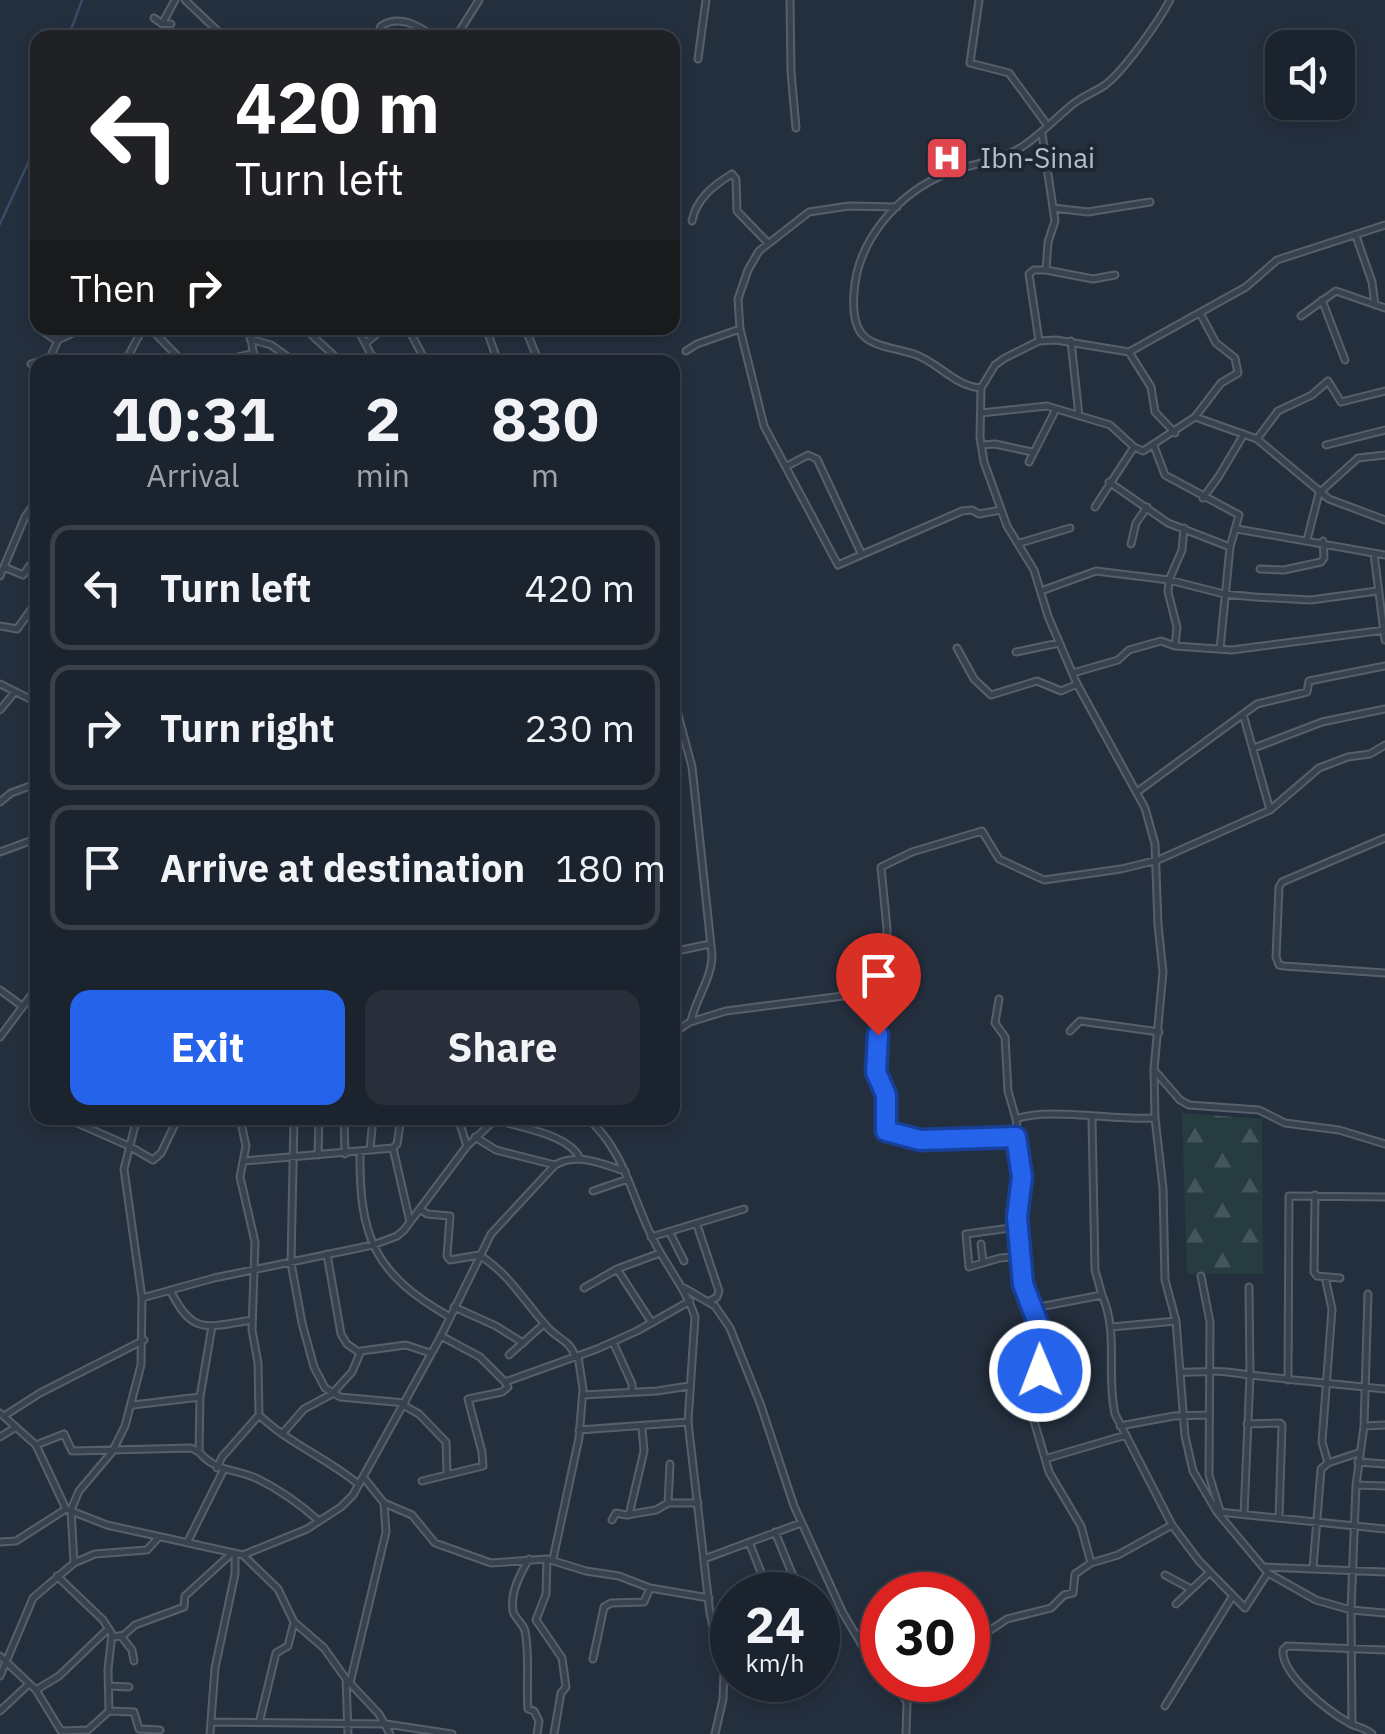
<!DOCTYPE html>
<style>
:root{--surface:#1b232e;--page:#282f3a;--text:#f1f3f6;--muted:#a0a4aa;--line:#39404a;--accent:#2563eb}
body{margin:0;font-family:"IBM Plex Sans",sans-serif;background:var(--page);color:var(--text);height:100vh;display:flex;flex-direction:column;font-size:38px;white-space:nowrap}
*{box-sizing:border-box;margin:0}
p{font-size:32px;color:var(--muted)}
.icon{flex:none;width:55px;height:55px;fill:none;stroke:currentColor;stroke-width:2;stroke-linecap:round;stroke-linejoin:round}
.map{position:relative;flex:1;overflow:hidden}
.details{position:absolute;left:30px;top:355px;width:650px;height:770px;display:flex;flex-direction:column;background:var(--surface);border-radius:20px;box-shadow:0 5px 15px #0003,0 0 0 2px var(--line)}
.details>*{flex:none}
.guide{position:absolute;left:30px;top:30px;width:650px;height:305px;border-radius:20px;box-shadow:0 5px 15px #0003,0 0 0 2px var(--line);background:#202124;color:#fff;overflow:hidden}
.controls{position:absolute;left:1265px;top:30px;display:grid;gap:20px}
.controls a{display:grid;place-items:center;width:90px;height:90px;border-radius:20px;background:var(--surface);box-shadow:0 5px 15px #0003,0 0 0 2px var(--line);font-size:50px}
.speed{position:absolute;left:710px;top:1572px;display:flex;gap:20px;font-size:50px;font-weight:700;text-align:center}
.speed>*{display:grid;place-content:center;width:130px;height:130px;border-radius:50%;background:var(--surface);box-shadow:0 5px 15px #0003,0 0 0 2px var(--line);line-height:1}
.speed small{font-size:25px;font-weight:400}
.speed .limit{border:15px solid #d22;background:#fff;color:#111}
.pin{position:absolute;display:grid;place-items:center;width:85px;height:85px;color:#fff;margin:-102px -42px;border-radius:50% 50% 50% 0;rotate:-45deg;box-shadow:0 0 10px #0007}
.pin .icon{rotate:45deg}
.me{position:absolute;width:110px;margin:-55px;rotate:359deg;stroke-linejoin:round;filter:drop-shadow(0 0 8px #0008)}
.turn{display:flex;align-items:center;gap:35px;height:210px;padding:0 40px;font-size:45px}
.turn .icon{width:130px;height:130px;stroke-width:2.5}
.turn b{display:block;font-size:70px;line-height:85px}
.then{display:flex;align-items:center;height:95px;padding:0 40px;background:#0003;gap:20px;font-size:38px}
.eta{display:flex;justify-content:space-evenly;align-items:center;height:170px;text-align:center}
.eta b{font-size:60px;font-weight:800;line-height:70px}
.cta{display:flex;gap:20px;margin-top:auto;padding:20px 40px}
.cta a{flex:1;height:115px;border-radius:20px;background:var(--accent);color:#fff;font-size:40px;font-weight:800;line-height:115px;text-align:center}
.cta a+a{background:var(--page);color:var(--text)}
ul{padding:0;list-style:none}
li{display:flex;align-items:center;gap:30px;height:125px;margin:0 20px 15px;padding:0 20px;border:5px solid var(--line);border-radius:20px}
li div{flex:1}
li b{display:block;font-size:38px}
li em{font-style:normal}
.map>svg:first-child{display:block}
.forest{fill:url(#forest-firs)}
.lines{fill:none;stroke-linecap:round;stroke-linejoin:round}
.stream{stroke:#394c67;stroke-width:2.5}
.minor-casing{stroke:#565f6c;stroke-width:9}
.minor{stroke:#38414e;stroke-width:5}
.route-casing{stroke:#184099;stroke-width:25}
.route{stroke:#2563eb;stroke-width:18}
.labels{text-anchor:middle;stroke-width:8;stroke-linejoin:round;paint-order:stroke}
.poi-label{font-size:28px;fill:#b4bcc9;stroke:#1d2633;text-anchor:start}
</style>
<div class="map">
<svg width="1385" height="1734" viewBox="0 0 1385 1734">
<defs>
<pattern id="forest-firs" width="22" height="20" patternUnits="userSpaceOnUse" patternTransform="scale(2.5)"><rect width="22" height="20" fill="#263c3f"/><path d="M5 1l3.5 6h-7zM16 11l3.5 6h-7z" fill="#435659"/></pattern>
</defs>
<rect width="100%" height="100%" fill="#242f3e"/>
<path class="forest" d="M1182,1113L1262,1119L1263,1274H1187Z"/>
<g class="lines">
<path class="stream" d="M68,38L82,0
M0,224L33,152L38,130"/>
<g class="minor-casing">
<path id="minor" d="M185,0L225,38
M790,0L791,72L796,128
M979,0L970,63L1009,73L1048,126
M154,18L161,23L171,24
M162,24L175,0
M376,38L381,26C400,14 419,26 436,38
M386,38L403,33L423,38
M451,38L459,32L479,0
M698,59L706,0
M897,207L849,206L809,212L759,251L748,270L738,299L740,329L764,426L838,565L962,511L972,510L979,514L1001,510
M1053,208L1088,212L1150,202
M692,221C696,199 714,185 732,174L736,179L737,211L767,242
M1385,225L1277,260L1246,287L1129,352L1056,340L1039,341L1005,358L995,365L981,388L980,437L984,462L1007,526L1034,570L1048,616L1077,684L1145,808L1155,844L1158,925L1163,972L1154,1069L1155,1118L1163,1188L1165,1280L1176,1321L1185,1436L1193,1471L1217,1512L1268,1573L1316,1600L1351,1610L1385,1613
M1356,236L1372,282L1375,305
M1046,270L1093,279L1115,275
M1322,300L1345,360
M1301,316L1336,291L1385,308
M37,327L57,341
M150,328L183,362
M249,328L255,362
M304,328L341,362
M357,328L375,362
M408,328L426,362
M486,328L498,362
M525,328L539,362
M250,339L271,345L295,362
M1039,341L1029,274L1034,270H1046L1048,242L1055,221L1042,134
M1071,341L1079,416
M367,342L384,328
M686,351L697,344L740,329
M1129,352L1151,387L1155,412L1175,433
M125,362L143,328
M167,362L173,353
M217,362L254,353
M361,362L372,355
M31,364L50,358L58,340L84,328
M981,388C954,386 938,362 914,354C876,343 850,347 854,293C857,240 899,192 948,173C975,162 1002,162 1026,144C1043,132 1057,117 1073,104C1083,96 1095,92 1105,85C1124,71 1159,21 1170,0
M36,395L38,394
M981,413L1047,406L1110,425L1134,447L1143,451L1195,417L1257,439L1329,499L1385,520
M1195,417L1221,383L1238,373L1235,358L1216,343L1200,313
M1257,439L1278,411L1312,395L1328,381L1341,402L1385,391
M981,445L995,444L1032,452
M1326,445L1385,430
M1154,446L1165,475L1239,515L1230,547L1220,649
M1029,462L1056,409
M787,466L808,455L817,459L861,553
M1109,482L1168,523L1230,547
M1203,498L1219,476L1244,434
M1095,507L1134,447
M1237,529L1385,555
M1307,540L1319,493L1358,458L1385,455
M1020,543L1070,528
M1131,544L1136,523L1147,507
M1374,554L1385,640
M4,567L23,575L31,564L38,566
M1260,569L1284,570L1321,562L1324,558L1323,541
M0,576L25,517L38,498
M1041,591L1096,571L1169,580L1224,594L1255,597L1311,600L1377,591
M0,626L17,629L38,600
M1175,646L1177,627L1168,592L1169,580L1182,550L1184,528
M957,648L974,679L991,695L1037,681L1061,691L1077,684
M1016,652L1059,643
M1073,673L1118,660L1129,650L1161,641L1175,646L1232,650L1385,630
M0,684L38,703
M672,692L692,767L712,955C712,978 696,998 691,1021
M0,710L14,693
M1243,714L1270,810
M1254,748L1322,722L1385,709
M1137,792L1257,704L1307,692L1309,681L1385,666
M0,802L11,793L38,783
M1385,838L1282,882L1279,887L1276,957L1279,965L1284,966L1385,973
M0,852L38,838
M672,952L710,944
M0,990L22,1006
M881,994L875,1067L886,1095V1131L912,1140L1015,1137
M999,999L995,1023L1005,1037L1008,1091L1016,1119
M1070,1031L1080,1021L1159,1032
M672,1034L690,1022L726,1011L882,991L885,987L887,929L881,867L912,852L982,831L999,859L1044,880L1121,869L1158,860L1270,810L1319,768L1348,757L1370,754L1385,745
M0,1037L38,986
M1154,1070L1180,1100L1189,1105L1259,1110L1285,1123L1339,1130L1385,1144
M74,1118L79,1124L129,1146L153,1160L161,1153L178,1118
M240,1118L246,1146L240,1177L255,1242L252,1330L258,1363L259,1415C288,1443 327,1458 358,1484
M294,1118L291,1263L302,1323L314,1367L325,1388L340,1397L405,1403
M344,1118L345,1154
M401,1118L397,1144L393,1148L410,1222
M458,1118L467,1146
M587,1118C625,1150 632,1199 654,1241C667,1267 686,1289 695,1317L688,1422L710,1614L724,1672L723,1699L715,1734
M495,1119C521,1129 567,1133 580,1158
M1092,1119L1095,1270L1102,1295
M475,1137L496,1150L555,1165
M370,1149L373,1118
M360,1151C359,1237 374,1274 450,1317
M318,1155L319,1118
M244,1161L393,1148
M593,1191L628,1179
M1315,1195L1314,1272L1317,1276L1340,1278
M420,1209L427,1214L450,1216L447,1256L450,1260L479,1255C510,1274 525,1303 549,1329C560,1340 570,1341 575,1356
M697,1225L719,1291L717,1297L708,1302
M1018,1227L966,1234L969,1267L1000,1258L1023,1256
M670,1233L684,1261
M651,1237L744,1209
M981,1244L983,1262
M327,1254L341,1334L347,1344L360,1353
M617,1269L652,1323
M1201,1276L1210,1322L1209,1475L1220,1511
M584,1288L617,1269L660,1253
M684,1288L715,1306L730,1328L760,1403L794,1506L843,1613L869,1657L882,1669
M170,1290C193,1336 206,1327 252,1320
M142,1298L214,1278L373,1245L397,1236L404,1230L467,1146L497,1118
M454,1307L496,1326L523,1343
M1034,1308L1102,1295C1119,1334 1106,1374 1115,1414L1172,1525L1199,1561L1245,1608L1267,1574
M212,1326L200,1397L199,1452C217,1473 235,1468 258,1479C280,1490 300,1504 319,1521
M1111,1327L1176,1321
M441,1336L480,1357L505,1382L597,1349L637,1331L690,1301
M613,1342L632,1384V1391
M509,1355L544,1324
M1180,1372C1196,1373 1214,1370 1227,1372C1279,1379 1332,1384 1385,1389
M1288,1380L1289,1196L1385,1197
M583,1395L657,1391L689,1386
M133,1405L200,1397
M403,1405L419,1414L446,1442L447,1473
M0,1413L36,1445L66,1509L107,1525L243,1555L278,1589L294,1622L324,1648L346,1679L379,1714L390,1734
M4,1416L40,1393L144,1340
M1247,1424L1280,1423L1282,1425L1279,1518
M1120,1426L1174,1416L1209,1415
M1364,1426L1385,1425
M579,1430L688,1422
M282,1434L304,1409L332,1394L352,1372L361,1351L406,1345L430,1353
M0,1437L16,1427
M36,1445L64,1434L72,1451L191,1448L199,1452
M1048,1458L1126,1435
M1358,1462L1385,1464
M1328,1463L1358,1453
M217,1468L222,1457L259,1415
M422,1481L483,1466L482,1452L468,1399L502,1392L508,1387L505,1382
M1356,1485L1385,1486
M384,1503L412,1515L435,1543L491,1563L547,1559L586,1571L619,1576L650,1588L709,1598
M668,1503L670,1464
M1219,1512L1385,1529
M1244,1514L1250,1376L1249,1287
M629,1515L644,1451L642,1428
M612,1520L616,1513L626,1515L656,1510L668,1503H698
M775,1532L793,1576
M0,1542L16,1541L66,1509
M749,1542L770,1595
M187,1543L223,1471
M243,1555L307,1529L341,1507L353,1495L441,1336L491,1234L555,1165C578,1152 601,1164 625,1171
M529,1559C520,1574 510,1593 513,1611C515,1619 523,1623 525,1631C530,1656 526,1684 528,1709L534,1711L539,1721L537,1734
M547,1559L546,1594L536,1620L562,1658L566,1687L561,1693L554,1734
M553,1559L579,1438L583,1389L578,1356
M704,1559L801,1523
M74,1563L95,1554L147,1550L158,1538
M1091,1563L1081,1526L1049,1472L1032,1414L1034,1377L1039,1374L1042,1335L1036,1312L1024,1292L1018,1227L1023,1185L1016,1119C1047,1107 1117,1121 1155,1118
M1263,1567L1385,1572
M1313,1568L1321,1469L1328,1463L1322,1442L1332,1309L1325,1277
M1165,1575L1191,1589
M57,1576L103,1620L112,1634L108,1669L109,1711L88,1730L61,1731
M1176,1604L1209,1573
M121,1636L132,1650L134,1661
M114,1637L124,1635L135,1625L184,1607L185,1596L231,1554
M968,1639H977L1007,1619L1051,1608L1064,1595L1073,1593L1075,1574L1091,1563L1118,1555L1172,1525
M0,1656L36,1690L61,1731
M593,1659L604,1607L611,1603L644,1602L650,1588
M0,1676L33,1598L74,1563L71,1510L79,1491L112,1452L125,1426L141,1365L142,1298L124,1169L137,1118
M346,1679L348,1734
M895,1680L907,1703L906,1734
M350,1683L386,1532L384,1503L364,1478
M109,1686L129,1687
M901,1688L911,1693L920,1680
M36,1690L59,1676L108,1629
M1165,1706L1232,1597
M0,1711L29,1684
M109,1711L134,1712L139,1729L160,1730
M211,1722L386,1724L452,1734
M259,1723L276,1653L288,1646L294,1622
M1352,1724L1351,1610L1356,1485L1364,1426L1368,1294
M210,1734L215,1668L235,1574V1555
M1372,1734C1364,1727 1359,1728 1351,1724C1329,1712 1281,1675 1283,1650L1287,1646L1385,1650"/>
</g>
<use href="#minor" class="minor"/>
</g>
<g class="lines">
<g class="route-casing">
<path id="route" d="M878,1035L876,1072L886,1095V1131L920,1140L1016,1137L1022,1177L1017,1217L1023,1284L1042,1334L1040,1371"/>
</g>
<use href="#route" class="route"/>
</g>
<defs>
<g id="hospital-square" transform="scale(2.25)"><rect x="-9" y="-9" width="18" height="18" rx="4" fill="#e0444e" stroke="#1d2633"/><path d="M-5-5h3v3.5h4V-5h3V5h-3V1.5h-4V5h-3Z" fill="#fff"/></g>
</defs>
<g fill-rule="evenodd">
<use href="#hospital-square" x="947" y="158"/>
</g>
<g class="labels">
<g class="poi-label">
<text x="980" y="168">Ibn-Sinai</text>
</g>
</g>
</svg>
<div class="controls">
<a><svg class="icon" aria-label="sound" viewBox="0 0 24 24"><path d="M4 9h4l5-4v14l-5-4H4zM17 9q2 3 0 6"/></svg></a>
</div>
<div class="speed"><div>24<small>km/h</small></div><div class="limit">30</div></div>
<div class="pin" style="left:878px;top:1035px;background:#d93025"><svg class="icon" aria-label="arrive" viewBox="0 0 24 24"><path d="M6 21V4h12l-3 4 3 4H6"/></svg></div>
<svg class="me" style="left:1040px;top:1371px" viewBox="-20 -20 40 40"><circle r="17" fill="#2563eb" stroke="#fff" stroke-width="3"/><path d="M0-11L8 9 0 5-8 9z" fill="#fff"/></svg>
<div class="guide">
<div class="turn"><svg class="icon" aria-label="left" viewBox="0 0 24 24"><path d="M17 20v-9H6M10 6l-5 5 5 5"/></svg><div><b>420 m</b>Turn left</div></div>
<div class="then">Then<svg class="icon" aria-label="right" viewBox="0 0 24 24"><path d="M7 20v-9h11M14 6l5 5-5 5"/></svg></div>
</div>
<section class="details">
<div class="eta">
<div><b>10:31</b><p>Arrival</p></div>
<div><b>2</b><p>min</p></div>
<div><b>830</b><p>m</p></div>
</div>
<ul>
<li><svg class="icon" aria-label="left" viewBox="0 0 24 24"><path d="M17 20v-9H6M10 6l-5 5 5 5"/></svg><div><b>Turn left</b></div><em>420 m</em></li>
<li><svg class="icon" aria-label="right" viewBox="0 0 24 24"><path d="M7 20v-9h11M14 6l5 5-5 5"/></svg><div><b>Turn right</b></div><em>230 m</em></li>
<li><svg class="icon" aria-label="arrive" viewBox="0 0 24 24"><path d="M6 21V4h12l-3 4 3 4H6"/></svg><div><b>Arrive at destination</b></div><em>180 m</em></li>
</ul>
<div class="cta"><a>Exit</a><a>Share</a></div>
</section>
</div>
